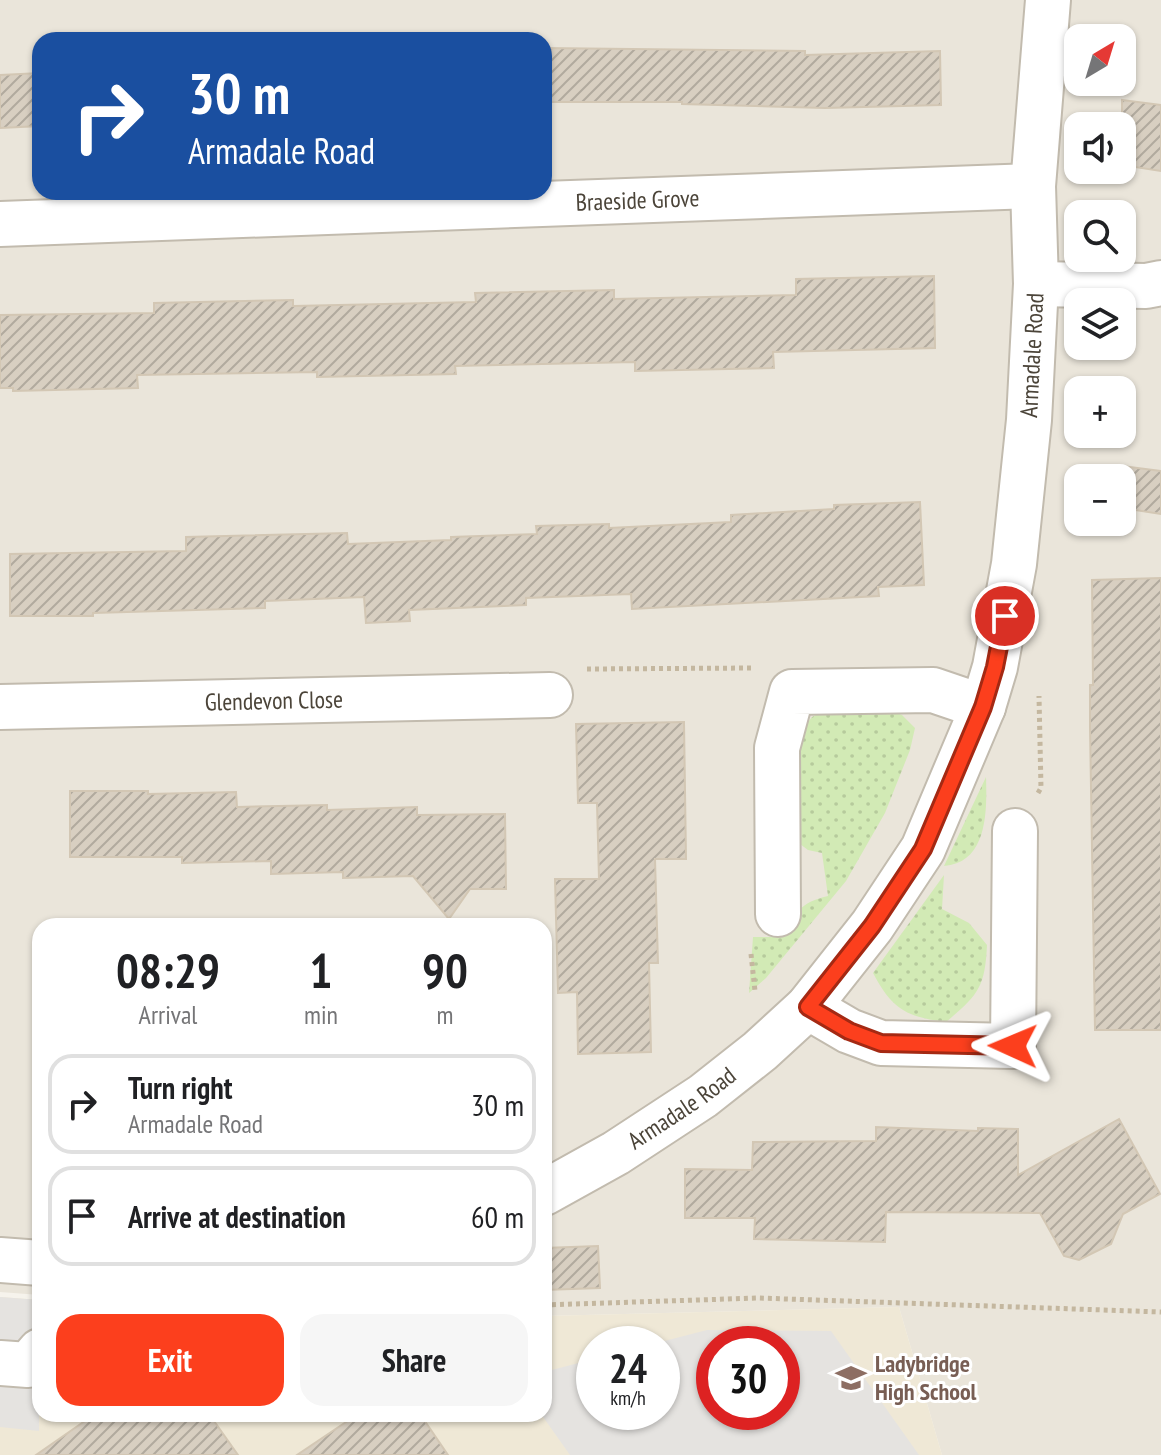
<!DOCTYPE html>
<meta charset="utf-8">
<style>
:root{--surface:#fff;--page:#f6f6f6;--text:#202124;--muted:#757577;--line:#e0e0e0;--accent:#fc3f1d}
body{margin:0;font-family:"PT Sans Narrow",sans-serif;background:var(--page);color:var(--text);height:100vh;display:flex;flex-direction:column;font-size:30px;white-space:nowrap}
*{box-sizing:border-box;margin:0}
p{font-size:26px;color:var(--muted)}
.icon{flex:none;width:44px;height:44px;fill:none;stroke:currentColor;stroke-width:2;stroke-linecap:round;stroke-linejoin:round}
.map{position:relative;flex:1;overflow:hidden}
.details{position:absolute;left:32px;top:918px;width:520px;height:504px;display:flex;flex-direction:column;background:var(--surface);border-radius:24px;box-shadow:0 2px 6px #0004}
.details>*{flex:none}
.guide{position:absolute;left:32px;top:32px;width:520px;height:168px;border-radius:24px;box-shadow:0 2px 6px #0004;background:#1a4fa0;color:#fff;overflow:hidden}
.needle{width:52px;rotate:38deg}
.buttons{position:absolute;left:1064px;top:24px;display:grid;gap:16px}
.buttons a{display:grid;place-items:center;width:72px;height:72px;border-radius:16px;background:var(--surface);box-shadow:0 2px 6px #0004;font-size:40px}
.speed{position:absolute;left:576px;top:1326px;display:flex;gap:16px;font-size:40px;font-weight:700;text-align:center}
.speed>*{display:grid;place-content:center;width:104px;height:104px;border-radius:50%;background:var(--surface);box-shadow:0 2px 6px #0004;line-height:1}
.speed small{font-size:20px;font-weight:400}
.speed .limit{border:12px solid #d22;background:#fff;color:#111}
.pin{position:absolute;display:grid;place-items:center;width:68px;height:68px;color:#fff;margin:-34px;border:4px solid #fff;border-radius:50%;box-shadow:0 2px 8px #0007}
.me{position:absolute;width:88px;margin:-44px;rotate:271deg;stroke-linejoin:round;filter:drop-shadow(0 0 6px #0008)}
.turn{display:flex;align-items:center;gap:28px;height:168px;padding:0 24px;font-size:36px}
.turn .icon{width:104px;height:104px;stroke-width:2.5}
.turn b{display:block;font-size:56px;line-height:68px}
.eta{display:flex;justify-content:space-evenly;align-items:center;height:136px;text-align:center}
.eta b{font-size:48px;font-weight:600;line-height:56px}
.primary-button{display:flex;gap:16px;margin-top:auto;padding:16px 24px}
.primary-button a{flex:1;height:92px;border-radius:24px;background:var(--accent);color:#fff;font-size:32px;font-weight:600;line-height:92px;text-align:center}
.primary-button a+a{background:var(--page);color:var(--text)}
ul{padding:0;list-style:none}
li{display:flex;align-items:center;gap:24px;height:100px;margin:0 16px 12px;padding:0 8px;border:4px solid var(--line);border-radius:24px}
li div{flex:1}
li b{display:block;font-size:30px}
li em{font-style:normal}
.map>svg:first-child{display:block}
.residential{fill:#eae5da;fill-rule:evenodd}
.education{fill:#efe8d6;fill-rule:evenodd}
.grass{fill:url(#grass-dots)}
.parking{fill:#e5e3e0;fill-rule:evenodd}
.building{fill:url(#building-hatch);stroke:#d3c7b4;stroke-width:2}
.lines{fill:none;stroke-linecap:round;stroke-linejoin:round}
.minor-casing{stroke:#c2bbae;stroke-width:48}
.path{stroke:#c4b79f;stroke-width:5;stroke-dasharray:4 4;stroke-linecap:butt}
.minor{stroke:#fff;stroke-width:44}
.route-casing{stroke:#a42913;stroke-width:20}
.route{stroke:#fc3f1d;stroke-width:14}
.labels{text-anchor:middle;stroke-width:6;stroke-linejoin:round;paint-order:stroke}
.street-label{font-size:24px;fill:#4b4439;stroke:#fff}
.education-label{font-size:24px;font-weight:bold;fill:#785e54;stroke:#fff;text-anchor:start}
</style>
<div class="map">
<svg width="1161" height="1455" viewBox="0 0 1161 1455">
<defs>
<pattern id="grass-dots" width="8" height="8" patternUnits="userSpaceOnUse" patternTransform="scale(2)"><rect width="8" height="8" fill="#d2eab5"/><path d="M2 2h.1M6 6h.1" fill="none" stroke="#b6ca9c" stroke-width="1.8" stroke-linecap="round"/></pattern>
<pattern id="building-hatch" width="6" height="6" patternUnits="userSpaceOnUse" patternTransform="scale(2)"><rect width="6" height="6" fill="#d8cfc1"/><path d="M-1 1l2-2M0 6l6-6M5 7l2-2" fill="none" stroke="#b1aa9e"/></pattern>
</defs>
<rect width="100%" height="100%" fill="#f6f3ec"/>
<path class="residential" d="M0,0H1161V1455H942L899,1307L544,1316V926H40V1295L0,1292ZM1078,38H1122V82H1078ZM40,40H544V192H40ZM1078,126H1122V170H1078ZM1078,214H1122V258H1078ZM1078,302H1122V346H1078ZM1078,390H1122V434H1078ZM1078,478H1122V522H1078Z"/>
<path class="education" d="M0,1297L40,1300V1414H544V1316L899,1307L942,1455H0ZM594,1344H662V1412H594ZM714,1344H782V1412H714Z"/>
<path class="grass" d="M879,706L902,715L915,728L910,750L885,813L846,881L766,978L749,993L753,937H785C796,912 799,903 828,896L822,853L808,850L796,841L799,734L812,717L827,709Z
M986,777C987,810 988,863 944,866Z
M944,875L942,909L969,923L987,945C985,988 978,995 946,1022C906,1017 892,1009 873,973Z"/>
<path class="parking" d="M0,1297L40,1300L39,1431L0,1427Z
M707,1330L831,1331L919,1455H570L541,1414H544V1372L594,1359V1412H662V1344H653ZM714,1344H782V1412H714Z"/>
<path class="building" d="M544,48L805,51V55L940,51L941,105L825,108L682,104V102H544Z
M40,73V126L0,128V75Z
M1122,100L1161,105V171L1122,165Z
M934,276L935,348L773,352L774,368L635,371V362L455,366L456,374L317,377V372L137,375L138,388L13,391V388H0V315L154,313V303L293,300V306L476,302L475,293L614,290V299L796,295V279Z
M1122,466L1161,471V514L1122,508Z
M920,502L924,585L878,587L879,596L632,609L631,594L526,598V605L409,610L410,621L366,623L364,597L265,601V608L93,613V616H10V554L186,551V537L347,533L348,544L451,540V537L537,534L536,526L609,524V528L731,522V515L834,509V505Z
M1161,578V1030H1095L1090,727V685H1093L1092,580Z
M684,722L686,859H655L658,963H649L651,1052L578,1054L577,992L558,993L555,879H599L597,803H578L576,724Z
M70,791H148V794L236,792L237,807L327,805V810L417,807V815L505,814L506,889H470L449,919L413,876L343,878V872L271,874V861L182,863V857H70Z
M1119,1119L1160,1194L1123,1214L1111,1244L1079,1260L1064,1256L1040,1213L886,1212L885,1242L754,1239L755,1218H685V1169L752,1170L753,1142L876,1141V1127L978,1131V1128L1018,1129V1175Z
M598,1246L600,1288L544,1290V1248Z
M95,1414H209L238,1455H36Z
M358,1414H420L448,1455H297Z"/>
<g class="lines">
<g class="minor-casing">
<g id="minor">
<path id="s1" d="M0,224L1033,186"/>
<path d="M1036,284L1146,286L1161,283"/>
<path id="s2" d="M0,707L550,695"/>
<path d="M778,914L777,748L792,692L933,690L983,707"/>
<path d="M808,1007L849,1031L881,1043L1013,1046L1015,831"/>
<path id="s3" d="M544,1193L616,1153L703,1096L760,1051L808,1007L872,926L923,849L983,707L995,667L1014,564L1029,420L1036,284L1033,186L1048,0"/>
<path d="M0,1260L40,1263"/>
<path d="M0,1363L28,1365L40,1351"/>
</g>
</g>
<path class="path" d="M587,669L753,668
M1038,793L1041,788L1039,696
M751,954L755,991
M544,1305L758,1298L1161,1312"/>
<use href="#minor" class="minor"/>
</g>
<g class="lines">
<g class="route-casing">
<path id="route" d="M1005,616L995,667L983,707L923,849L872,926L808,1007L849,1031L881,1043L1013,1046"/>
</g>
<use href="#route" class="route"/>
</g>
<defs>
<g id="school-bare" transform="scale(2.4)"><path d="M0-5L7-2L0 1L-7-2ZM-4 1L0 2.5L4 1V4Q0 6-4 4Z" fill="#8d6e63" stroke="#fff" stroke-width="2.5" paint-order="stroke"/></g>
</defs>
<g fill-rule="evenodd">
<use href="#school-bare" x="851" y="1378"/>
</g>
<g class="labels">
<g class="street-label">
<text dy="8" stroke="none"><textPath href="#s1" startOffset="638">Braeside Grove</textPath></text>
<text dy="8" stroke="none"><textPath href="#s3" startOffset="1030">Armadale Road</textPath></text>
<text dy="8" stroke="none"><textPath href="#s2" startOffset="274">Glendevon Close</textPath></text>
<text dy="8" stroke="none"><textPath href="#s3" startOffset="162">Armadale Road</textPath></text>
</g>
<g class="education-label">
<text x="875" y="1372">Ladybridge<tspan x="875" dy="28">High School</tspan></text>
</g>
</g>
</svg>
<div class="buttons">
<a><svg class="needle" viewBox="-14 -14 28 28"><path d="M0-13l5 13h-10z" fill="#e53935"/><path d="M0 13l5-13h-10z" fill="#757577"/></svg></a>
<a><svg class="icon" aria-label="sound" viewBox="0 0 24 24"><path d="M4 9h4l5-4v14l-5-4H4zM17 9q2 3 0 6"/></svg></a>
<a><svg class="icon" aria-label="search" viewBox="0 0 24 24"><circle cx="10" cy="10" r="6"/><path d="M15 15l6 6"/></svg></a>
<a><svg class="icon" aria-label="layers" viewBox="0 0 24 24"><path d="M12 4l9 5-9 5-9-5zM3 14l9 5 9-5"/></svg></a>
<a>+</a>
<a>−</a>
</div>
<div class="speed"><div>24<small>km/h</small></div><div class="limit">30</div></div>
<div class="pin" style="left:1005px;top:616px;background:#d93025"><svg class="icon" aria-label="arrive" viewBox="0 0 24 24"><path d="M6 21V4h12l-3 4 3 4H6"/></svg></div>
<svg class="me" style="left:1013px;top:1046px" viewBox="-20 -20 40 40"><path d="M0-17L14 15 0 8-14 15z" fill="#fc3f1d" stroke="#fff" stroke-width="4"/></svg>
<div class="guide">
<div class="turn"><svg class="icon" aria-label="right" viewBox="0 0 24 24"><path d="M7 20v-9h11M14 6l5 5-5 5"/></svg><div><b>30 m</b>Armadale Road</div></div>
</div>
<section class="details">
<div class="eta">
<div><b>08:29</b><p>Arrival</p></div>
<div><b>1</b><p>min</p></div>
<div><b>90</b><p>m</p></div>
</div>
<ul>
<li><svg class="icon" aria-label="right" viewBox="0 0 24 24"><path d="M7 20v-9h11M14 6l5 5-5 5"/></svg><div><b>Turn right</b><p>Armadale Road</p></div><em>30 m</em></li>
<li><svg class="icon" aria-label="arrive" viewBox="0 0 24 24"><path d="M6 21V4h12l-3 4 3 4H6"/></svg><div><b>Arrive at destination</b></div><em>60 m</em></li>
</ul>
<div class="primary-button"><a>Exit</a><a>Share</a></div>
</section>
</div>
